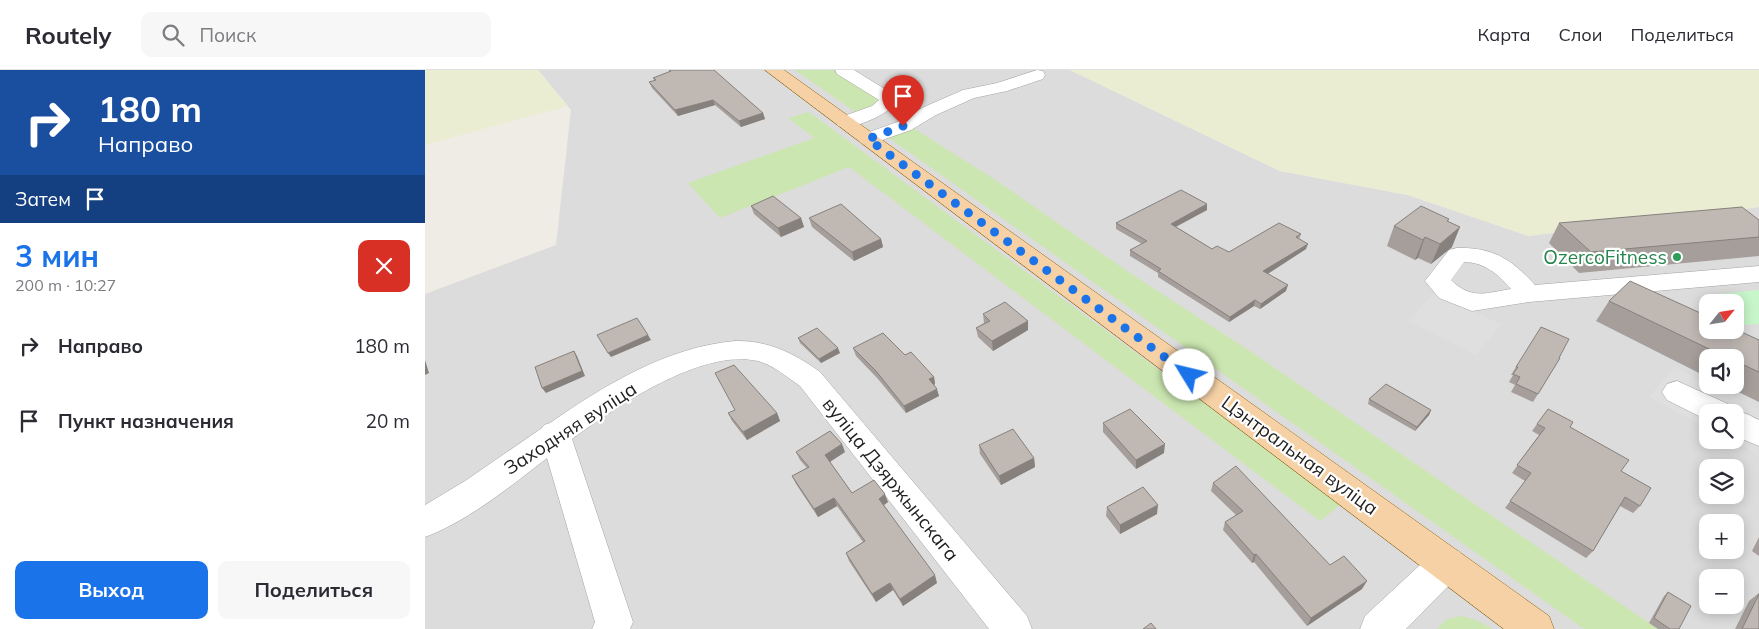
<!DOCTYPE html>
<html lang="ru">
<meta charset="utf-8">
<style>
:root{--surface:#fff;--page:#f7f7f7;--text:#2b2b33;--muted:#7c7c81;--line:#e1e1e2;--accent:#1a73e8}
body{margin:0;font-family:Mulish,sans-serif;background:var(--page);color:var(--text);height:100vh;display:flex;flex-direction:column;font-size:19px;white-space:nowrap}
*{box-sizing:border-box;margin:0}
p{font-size:16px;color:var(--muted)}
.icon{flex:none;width:28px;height:28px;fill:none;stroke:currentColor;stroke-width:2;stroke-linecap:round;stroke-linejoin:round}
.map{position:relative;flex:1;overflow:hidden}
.drawer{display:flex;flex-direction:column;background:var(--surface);width:425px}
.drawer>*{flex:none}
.top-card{background:#1a4fa0;color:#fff;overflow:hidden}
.needle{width:32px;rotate:60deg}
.tools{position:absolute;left:1274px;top:224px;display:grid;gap:10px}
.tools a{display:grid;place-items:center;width:45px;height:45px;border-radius:10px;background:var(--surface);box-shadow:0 2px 12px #0003;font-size:25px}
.pin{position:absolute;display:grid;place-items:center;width:42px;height:42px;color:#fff;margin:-51px -21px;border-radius:50% 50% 50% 0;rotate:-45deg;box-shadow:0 0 5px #0007}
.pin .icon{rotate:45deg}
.me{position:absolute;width:55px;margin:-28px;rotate:306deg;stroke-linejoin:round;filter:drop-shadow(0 0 4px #0008)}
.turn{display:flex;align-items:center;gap:18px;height:105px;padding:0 15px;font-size:22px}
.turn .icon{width:65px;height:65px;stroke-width:2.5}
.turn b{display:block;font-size:35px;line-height:42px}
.then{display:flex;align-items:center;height:48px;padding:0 15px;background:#0003;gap:10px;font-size:19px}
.round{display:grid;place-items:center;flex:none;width:52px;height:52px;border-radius:10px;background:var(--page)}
.summary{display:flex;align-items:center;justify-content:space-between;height:85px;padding:0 15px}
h1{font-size:30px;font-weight:700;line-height:38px;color:var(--accent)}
.primary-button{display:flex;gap:10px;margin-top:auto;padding:10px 15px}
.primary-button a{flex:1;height:58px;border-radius:10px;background:var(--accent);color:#fff;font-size:20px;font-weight:700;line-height:58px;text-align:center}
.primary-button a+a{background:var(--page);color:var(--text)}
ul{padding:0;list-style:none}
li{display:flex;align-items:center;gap:15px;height:75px;padding:0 15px}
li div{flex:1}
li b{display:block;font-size:19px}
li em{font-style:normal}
header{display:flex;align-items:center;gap:30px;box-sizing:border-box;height:70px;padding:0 25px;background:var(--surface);border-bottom:1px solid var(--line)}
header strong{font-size:24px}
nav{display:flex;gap:28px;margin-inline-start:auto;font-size:18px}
.search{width:350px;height:45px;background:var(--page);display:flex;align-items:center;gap:12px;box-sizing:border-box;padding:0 18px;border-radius:10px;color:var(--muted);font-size:19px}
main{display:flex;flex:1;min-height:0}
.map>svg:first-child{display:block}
.residential{fill:#dddcdc;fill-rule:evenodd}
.farmland{fill:#ebedd3}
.grass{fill:#cbe6b0}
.park{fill:#c7f6ca}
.parking{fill:#dfdfdf}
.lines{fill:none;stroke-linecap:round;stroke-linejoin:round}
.minor-casing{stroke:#a3a3a3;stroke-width:1}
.major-casing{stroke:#91610a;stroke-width:1}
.minor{fill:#fff;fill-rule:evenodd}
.major{fill:#f6d1a5;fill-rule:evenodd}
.wall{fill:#a59e9a}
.shaded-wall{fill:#86817d}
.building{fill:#c0b8b3;stroke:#86817d}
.route{stroke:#1a73e8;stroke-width:9;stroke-dasharray:0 16.2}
.leisure-dot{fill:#2e9e5b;stroke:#fff;stroke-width:2}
.labels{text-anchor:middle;stroke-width:4.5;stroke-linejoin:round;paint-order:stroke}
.leisure-label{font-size:19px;fill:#27864d;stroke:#fff;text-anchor:end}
.street-label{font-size:19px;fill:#1f1f1f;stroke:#fff}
</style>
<header>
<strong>Routely</strong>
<div class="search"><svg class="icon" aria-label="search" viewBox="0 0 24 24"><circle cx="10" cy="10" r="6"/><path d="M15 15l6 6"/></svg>Поиск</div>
<nav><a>Карта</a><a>Слои</a><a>Поделиться</a></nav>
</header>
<main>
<section class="drawer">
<div class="top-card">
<div class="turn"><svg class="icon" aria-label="right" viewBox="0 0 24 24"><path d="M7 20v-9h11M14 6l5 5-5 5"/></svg><div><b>180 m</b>Направо</div></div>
<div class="then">Затем<svg class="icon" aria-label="arrive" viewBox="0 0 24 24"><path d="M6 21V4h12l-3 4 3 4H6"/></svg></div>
</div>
<div class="summary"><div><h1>3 мин</h1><p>200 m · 10:27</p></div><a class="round" style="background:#d93025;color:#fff"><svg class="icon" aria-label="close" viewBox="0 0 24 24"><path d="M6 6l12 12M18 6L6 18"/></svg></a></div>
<ul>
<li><svg class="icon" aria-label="right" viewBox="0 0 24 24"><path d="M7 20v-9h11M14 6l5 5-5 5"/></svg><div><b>Направо</b></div><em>180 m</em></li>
<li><svg class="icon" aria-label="arrive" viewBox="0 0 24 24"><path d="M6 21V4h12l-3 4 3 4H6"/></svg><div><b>Пункт назначения</b></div><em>20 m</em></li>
</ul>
<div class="primary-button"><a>Выход</a><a>Поделиться</a></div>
</section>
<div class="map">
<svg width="1334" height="559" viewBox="0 0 1334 559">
<rect width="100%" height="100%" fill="#efece6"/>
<path class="residential" d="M113,0H645L855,101L983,125L1104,166L1334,137V559H0V224L131,175L146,40ZM1282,232H1310V260H1282ZM1282,288H1310V315H1282ZM1282,342H1310V370H1282ZM1282,398H1310V425H1282ZM1282,452H1310V480H1282ZM1282,508H1310V535H1282Z"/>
<path class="farmland" d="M0,0H113L143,36L0,75Z
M645,0H1334V137L1103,166L983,125L855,101Z"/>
<path class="grass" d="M370,0H413L458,30L433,44Z
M384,42L916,434L895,451L424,97L295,148L263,113L389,68L363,48Z
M485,56L569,109L708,205L819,277L1233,559H1159L464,68Z
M1037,546L1051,550L1068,559H1012L1022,549Z"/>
<path class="park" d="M1334,220V254L1317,255L1310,249V232H1290L1282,225Z"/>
<path class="parking" d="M1009,224L1076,254L1051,285L983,251Z
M1249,297L1334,340L1333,384L1306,370H1310V342H1282V358L1224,327Z"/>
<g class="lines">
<g class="minor-casing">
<path id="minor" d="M410,0H429L471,26L474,30C464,44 430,60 413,56L411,52L413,48L447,36L454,30L412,4Z
M612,0L618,1L620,5L618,9L582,21L549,28L511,45L486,60L443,75L436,73L433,69L436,65L472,52L499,37L538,20L572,13Z
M1032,178C1068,177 1086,189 1110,215L1334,196V212L1104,232L1047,241L1014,228L1000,211L1024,180ZM1039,192C1059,192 1073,204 1086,219C1061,223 1046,230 1026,210Z
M310,271C342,270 369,283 395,302L602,546L607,559H564L375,316C362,307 348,295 333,291C276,278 191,337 147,369L208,552L205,559H167L170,552L122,388C86,416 43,451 0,467V435L40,411L117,358L119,355L125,353C180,315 242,277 310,271Z
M1252,311L1303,334L1307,341C1316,340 1326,346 1334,350V376L1310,366V342H1282V350L1242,330L1237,322L1242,314Z
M1022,477L1035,482L1040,493L1035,504L981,559H935L940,546L1009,482Z"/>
</g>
<g class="major-casing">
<path id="major" d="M340,0H359L1124,546L1129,559H1079Z"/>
</g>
<use href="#minor" class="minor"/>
<use href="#major" class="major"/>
</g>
<path class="wall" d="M244,0L338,43L340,49L316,57L290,35L253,46L227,18L224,12L230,11L228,8L245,2Z
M326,136L376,148L379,157L356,167L329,144Z
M782,140L751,157L787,179L804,182L876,164L874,169L881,179L843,204L861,221L835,239L829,236L804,252L733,207V203L705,186V180L717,174L691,159V153Z
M384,148L456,169L458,177L429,191L387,157Z
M1024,149L1023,152L1027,177L1006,194L993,188L990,190L962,176L969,156Z
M1334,150V186L1154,203L1124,173L1134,153Z
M1184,231L1334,270V332L1299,315H1310V288H1282V307L1171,251Z
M558,244L603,260L568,281L553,267L551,258L559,253Z
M373,268L415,283L396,293L375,273Z
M428,278L480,285L509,307L510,314L509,315L514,326L481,343L453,309L431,286Z
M1134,288H1135L1108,332L1086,322L1090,315L1084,312L1088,305H1086L1091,297Z
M944,329L1006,340L1004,345L990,361L943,334Z
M303,343H352L355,351L322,370L307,351Z
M678,353L739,383L711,399L678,362Z
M1112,354L1145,357L1196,401L1215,436L1208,443L1195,436L1168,481L1161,488L1080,438L1100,411L1087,403L1114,365L1107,361Z
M554,375L609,388L610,397L576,415L555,384Z
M371,382H420L405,392L427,423L463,432L459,435L512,513L478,536L468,520L451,532L424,491L421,483L438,472L412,436L393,447L371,414L367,406L382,398L375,390Z
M788,413L905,495L937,519L882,556L829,492L827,493L798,460L800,452L811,445L786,421Z
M682,437L732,444L695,464L681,446Z
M1334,467V486L1327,481Z
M1243,522L1254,559H1233L1224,553L1239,526Z
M1334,523V559H1310L1324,531Z"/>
<path class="shaded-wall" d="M288,30L290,35L253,46L250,40Z
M338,43L340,49L316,57L314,51Z
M782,134V140L746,159V154Z
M376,148L379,157L356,167L353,158Z
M1035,157L1027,177L1006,194L1015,174Z
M1000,167L993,188L990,190L998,170Z
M456,169L458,177L429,191L427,182Z
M883,174L881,179L837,207L838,201Z
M863,215L861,221L835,239L836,234Z
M830,230L829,236L804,252L805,247Z
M603,251V260L568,281L567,271Z
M223,265L226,270L186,287L183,283Z
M413,278L415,283L396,293L394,289Z
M149,281L152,286L160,306L121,323L117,318Z
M0,290L4,303L0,305Z
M509,307L510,314L506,317L504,309Z
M512,319L514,326L481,343L479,336Z
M1006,340L1004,345L990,361L992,357Z
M352,343L355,351L322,370L318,362Z
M417,374L420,382L403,393L400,385Z
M740,374L739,383L711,399V390Z
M609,388L610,397L576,415L574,406Z
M460,424L463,432L456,437L454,429Z
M409,428L412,436L393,447L389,439Z
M733,435L732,444L695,464V455Z
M831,484L829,492L827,493L829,485Z
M510,505L512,513L478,536L475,529Z
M942,511L937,519L882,556L886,548Z
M465,513L468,520L451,532L447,524Z"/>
<path class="building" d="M244,0H289L338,43L314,51L288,30L250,40L224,12L231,10L228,8L246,1Z
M756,120L782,134L746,154L787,179L792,176L804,182L854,153L876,164L871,167L883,174L838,201L863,215L836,234L830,230L805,247L733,201L736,199L705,180L722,171L691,153Z
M348,126L376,148L353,158L326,136Z
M416,134L456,169L427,182L384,148Z
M996,136L1024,149L1022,151L1035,157L1015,174L1000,167L998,170L969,156Z
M1317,137L1334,150V167L1166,182L1134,153Z
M1205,211L1282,246V260H1310V259L1334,270V302L1310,291V288H1303L1184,231Z
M580,232L603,251L567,271L551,258L565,251L558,244Z
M212,248L223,265L183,283L172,265Z
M1116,257L1144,269L1134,288H1135L1113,324L1091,314L1095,307L1088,304L1093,297H1091Z
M392,258L413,278L394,289L373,268Z
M458,263L480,285L486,282L509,307L504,309L512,319L479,336L451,301L428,278Z
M149,281L157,301L117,318L110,297Z
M309,295L352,343L318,362L303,343L310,340L290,303Z
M961,314L1006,340L992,357L944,329Z
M705,339L740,374L711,390L678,353Z
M1123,339L1148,352L1145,357L1204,390L1196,401L1226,418L1215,436L1200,427L1168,481L1085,431L1106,403L1092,395L1120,358L1112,354Z
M588,359L609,388L574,406L554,375Z
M405,361L417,374L400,385L427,423L449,410L460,424L454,429L510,505L475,529L465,513L447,524L421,483L440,471L409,428L389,439L367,406L384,397L371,382Z
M811,396L905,495L919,486L942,511L886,548L831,484L829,485L800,452L818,441L788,413Z
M718,417L733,435L695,455L682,437Z
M1243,522L1266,536L1254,559H1245L1229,548Z
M1334,524V559H1317Z
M726,553L731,559H718Z"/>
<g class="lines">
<path class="route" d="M478,56L443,69L764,305"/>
</g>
<circle class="leisure-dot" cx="1252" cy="187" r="5"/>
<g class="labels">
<g class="leisure-label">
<text x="1242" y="194">OzercoFitness</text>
</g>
<g class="street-label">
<text transform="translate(145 358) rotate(-33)" y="7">Заходняя вуліца</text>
<text transform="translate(875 385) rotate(36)" y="7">Цэнтральная вуліца</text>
<text transform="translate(466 409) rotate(51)" y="7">вуліца Дзяржынскага</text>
</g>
</g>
</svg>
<div class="tools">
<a><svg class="needle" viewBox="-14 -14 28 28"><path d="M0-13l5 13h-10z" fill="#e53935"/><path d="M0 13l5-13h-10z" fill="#7c7c81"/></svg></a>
<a><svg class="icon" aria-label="sound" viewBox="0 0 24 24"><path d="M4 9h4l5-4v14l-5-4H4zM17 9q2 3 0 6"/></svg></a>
<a><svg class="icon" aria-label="search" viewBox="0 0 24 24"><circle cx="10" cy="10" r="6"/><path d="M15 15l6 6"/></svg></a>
<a><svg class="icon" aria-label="layers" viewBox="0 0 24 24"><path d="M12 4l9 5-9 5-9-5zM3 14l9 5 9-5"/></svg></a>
<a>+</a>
<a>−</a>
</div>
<div class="pin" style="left:478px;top:56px;background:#d93025"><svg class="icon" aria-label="arrive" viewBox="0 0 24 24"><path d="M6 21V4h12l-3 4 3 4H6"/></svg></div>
<svg class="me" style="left:764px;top:305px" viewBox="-20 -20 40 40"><circle r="19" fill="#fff"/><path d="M0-13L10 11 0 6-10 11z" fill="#1a73e8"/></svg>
</div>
</main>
